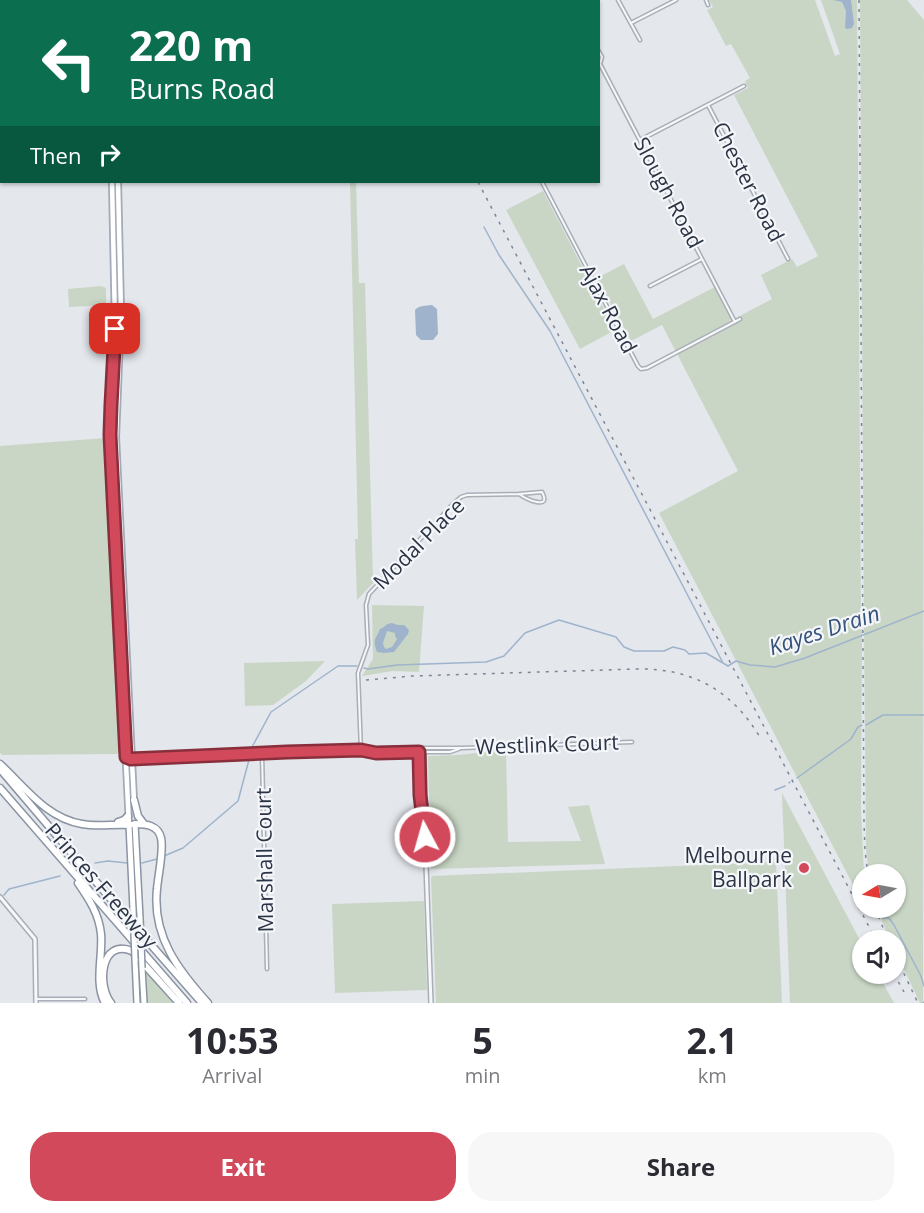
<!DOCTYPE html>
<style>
:root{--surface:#fff;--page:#f7f7f7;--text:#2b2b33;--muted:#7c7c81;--accent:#d1495b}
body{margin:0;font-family:"Open Sans",sans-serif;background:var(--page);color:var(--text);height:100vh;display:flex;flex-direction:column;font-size:22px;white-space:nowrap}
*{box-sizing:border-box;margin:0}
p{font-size:20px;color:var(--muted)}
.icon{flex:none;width:33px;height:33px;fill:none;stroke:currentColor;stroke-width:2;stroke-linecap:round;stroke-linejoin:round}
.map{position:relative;height:1003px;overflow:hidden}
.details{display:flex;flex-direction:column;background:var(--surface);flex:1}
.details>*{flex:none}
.banner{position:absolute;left:0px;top:0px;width:600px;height:183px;box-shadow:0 2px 4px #0004;background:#0b6e4f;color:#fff;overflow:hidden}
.needle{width:39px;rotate:260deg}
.tools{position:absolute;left:852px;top:864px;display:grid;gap:12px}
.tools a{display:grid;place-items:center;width:54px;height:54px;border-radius:50%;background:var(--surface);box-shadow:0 2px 4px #0004;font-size:30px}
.pin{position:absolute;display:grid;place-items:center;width:51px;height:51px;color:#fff;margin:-26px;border-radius:12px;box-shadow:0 3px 9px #0006}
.me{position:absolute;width:66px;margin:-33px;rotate:354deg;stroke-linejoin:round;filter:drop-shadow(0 0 4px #0008)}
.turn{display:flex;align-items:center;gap:21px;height:126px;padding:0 30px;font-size:27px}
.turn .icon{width:78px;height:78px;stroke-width:2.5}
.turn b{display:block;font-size:42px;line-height:51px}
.then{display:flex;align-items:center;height:57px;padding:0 30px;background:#0003;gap:12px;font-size:22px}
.eta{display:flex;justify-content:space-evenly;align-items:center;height:102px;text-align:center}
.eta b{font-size:36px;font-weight:700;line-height:42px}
.cta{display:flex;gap:12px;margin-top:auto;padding:12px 30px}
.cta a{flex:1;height:69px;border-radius:24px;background:var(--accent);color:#fff;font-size:24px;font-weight:700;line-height:69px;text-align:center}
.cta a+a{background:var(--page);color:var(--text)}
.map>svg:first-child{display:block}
.green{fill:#c9d6c5}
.water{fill:#9fb4cc;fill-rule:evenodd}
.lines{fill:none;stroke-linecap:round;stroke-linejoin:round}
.stream{stroke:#9fb4cc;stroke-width:1.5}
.minor-casing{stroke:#a9aeb7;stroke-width:5}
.tertiary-casing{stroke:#a9aeb7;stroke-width:6}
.secondary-casing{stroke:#a9aeb7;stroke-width:7}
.primary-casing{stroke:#a3abb8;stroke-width:8}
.trunk-casing{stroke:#8b94a3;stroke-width:8}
.motorway-casing{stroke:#8b94a3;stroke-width:9}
.minor{stroke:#f7f8fa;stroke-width:2}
.tertiary{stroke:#f7f8fa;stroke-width:3}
.secondary{stroke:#fff;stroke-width:4}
.primary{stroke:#fff;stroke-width:4.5}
.trunk{stroke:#fff;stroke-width:5}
.motorway{stroke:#fff;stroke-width:6}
.rail{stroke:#7d8696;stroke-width:1.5;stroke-dasharray:3 6;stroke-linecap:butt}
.trunk-bridge-casing{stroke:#8b94a3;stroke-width:8;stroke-linecap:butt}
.trunk-bridge{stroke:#fff;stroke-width:5}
.route-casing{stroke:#882f3b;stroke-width:15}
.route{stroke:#d1495b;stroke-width:10}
.poi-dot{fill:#d1495b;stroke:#f4f6f9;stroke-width:2}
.labels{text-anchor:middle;stroke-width:4.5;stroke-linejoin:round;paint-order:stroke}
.street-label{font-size:21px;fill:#2b3445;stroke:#f4f6f9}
.poi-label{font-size:21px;fill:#2b3445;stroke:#f4f6f9;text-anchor:end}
.water-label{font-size:22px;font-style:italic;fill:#34527a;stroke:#f4f6f9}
</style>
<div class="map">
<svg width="924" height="1003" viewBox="0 0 924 1003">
<rect width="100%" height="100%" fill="#e4e7ec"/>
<path class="green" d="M709,0H815L835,56L840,54L821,0H857L861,628L862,631L861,811L864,874H862V902L659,513L738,471L662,325L631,341L597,278L624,264L653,319L715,287L732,320L772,299L761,275L792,259L797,267L818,256L734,95L748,88L745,81L750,78L731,44L726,46L707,10L713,7Z
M860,0H907L924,20L923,1003H920L896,953V940L889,939L877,908H896V874H869L866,849L864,630Z
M350,182H356L359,283H365L373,583L357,600L355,539H358Z
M543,191L615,330L580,349L506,210Z
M101,286L106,288V305L69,307L68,289Z
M106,438L121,751L117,754H111L2,755L0,753V446Z
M372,605L424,606L419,672L393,671L362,676L373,659Z
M325,661L306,681L273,705L245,706L244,663Z
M506,750L508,842L581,841L568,807L589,805L605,864L431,869L428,757L429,756L458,755Z
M782,793L862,944V974H878L894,1003H790Z
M775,862L776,863L782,1003H436L431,878L432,876Z
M424,901L427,990L335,993L332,904Z
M144,968L171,1001L174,1003H148Z"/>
<path class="water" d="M833,0H851L854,24L852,28L847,29L845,28L846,11L842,2Z
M432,305L437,309L438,334L433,340H421L416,335L415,310C419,305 426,306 432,305Z
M392,623L398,625H404L409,630L408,634L394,652L384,653L377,652C372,639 376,639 380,629C385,627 387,623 392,623ZM387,631L395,633V636L397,639L392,647L386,649L384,647L383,643Z"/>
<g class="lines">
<path class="stream" d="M484,227L499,255L550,331L723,663
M364,668L368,669L397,665L486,662L504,656L525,633L559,620L616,637L624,647L634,651H664L673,647L685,650L689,654L706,653L728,666L736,661L750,665L775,667L805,658L924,611
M866,725L883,715H924
M251,749L271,712L338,666H357
M797,778L851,739L858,727L862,725
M789,783L790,782
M775,790L785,786
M164,856L183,848L238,801L250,756
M95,863L108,861L127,863
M142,863L157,859
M4,895L9,889L60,876
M883,918H889L894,925L921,976L924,986
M923,1003L924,1002"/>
<g class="minor-casing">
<path id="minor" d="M511,0L512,2
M618,0L640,40
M706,0L708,5
M631,23L676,0
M598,50L602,57L600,64L735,322
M708,105L788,259
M0,112H2
M0,117L2,116
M640,140L744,86
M542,182L638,366L641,369L647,368L740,319
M650,286L702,259
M422,748H462L632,742
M361,751L358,673L368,645L366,605L369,594L453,504L461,497L467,495L519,494C526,499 552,511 542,492L519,494
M424,752H450L459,749
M262,754L267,969
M36,999H85"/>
</g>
<g class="tertiary-casing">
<path id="tertiary" d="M422,748L424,752L425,837L431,1003
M422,748C415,762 421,803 423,820
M366,751L376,753L419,752
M131,755L262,751L287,752L361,751L376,749L422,748
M131,759L283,753
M0,897L35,939L36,1003"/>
</g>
<g class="secondary-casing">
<path id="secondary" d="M576,2L580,0"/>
</g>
<g class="primary-casing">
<path id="primary" d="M106,0V2
M113,0V2
M112,182L115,323L110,405V435L129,825
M118,182L121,312L116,437L134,801"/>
</g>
<g class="trunk-casing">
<path id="trunk" d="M133,909L129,825L135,824L140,918
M135,959L137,1003
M142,968L144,1003"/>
</g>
<g class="motorway-casing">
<path id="motorway" d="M0,764C25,787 46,818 82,824C97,827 113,824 129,825
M0,769L110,898L202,1003
M0,788L187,1003
M134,800L138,816L144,824
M118,822L124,820L128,816
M135,824C146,824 158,825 161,838C164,850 158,876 157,889C152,936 178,970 208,1003
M78,883C89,899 99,914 101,934C103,955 94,984 105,1003
M111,1003C97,986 100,938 132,951L179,1003"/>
</g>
<use href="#minor" class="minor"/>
<use href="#tertiary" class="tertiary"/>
<use href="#secondary" class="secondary"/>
<use href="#primary" class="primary"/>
<use href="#trunk" class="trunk"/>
<use href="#motorway" class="motorway"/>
<path class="rail" d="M388,0L389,2
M859,0L864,822L865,851L868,874
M478,182L876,940
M366,680L412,676L637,669C693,668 733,691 761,739
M875,908L888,940
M896,957L918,1003
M894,974L904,992"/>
<g class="trunk-bridge-casing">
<path id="trunk-bridge" d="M133,909L135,959
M140,918L142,968"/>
</g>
<use href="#trunk-bridge" class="trunk-bridge"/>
</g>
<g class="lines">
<g class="route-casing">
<path id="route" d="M115,329L111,405L110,435L126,757L131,759L287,752L361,750L376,753L419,752L420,795L425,837"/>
</g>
<use href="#route" class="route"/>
</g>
<circle class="poi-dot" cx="804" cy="868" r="6"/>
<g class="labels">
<g class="street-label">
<text transform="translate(748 182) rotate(63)" y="7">Chester Road</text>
<text transform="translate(668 193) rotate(62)" y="7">Slough Road</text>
<text transform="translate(608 309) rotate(62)" y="7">Ajax Road</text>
<text transform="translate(419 544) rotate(-45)" y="7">Modal Place</text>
<text transform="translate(547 745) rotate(-2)" y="7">Westlink Court</text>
<text transform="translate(265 860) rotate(-91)" y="7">Marshall Court</text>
<text transform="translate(101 886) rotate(49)" y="7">Princes Freeway</text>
</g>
<g class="poi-label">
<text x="792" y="863">Melbourne<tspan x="792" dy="24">Ballpark</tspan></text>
</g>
<g class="water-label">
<text transform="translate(824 630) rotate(-18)" y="8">Kayes Drain</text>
</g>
</g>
</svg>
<div class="tools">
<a><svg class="needle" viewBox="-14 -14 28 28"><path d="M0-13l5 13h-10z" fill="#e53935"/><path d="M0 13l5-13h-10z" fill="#7c7c81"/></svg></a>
<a><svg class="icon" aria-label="sound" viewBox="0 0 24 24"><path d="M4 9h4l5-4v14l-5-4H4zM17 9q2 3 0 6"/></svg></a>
</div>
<div class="pin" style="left:115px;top:329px;background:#d93025"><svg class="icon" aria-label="arrive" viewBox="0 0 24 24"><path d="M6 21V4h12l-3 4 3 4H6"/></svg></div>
<svg class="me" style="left:425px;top:837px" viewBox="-20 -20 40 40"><circle r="17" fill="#d1495b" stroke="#fff" stroke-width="3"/><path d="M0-11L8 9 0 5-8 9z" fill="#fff"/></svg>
<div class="banner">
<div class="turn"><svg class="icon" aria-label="left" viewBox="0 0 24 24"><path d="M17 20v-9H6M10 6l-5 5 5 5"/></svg><div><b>220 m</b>Burns Road</div></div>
<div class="then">Then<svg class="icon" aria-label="right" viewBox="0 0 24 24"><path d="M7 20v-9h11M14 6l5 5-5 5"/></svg></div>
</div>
</div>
<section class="details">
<div class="eta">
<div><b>10:53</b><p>Arrival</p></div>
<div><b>5</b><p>min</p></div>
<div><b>2.1</b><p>km</p></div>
</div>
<div class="cta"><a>Exit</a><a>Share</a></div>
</section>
